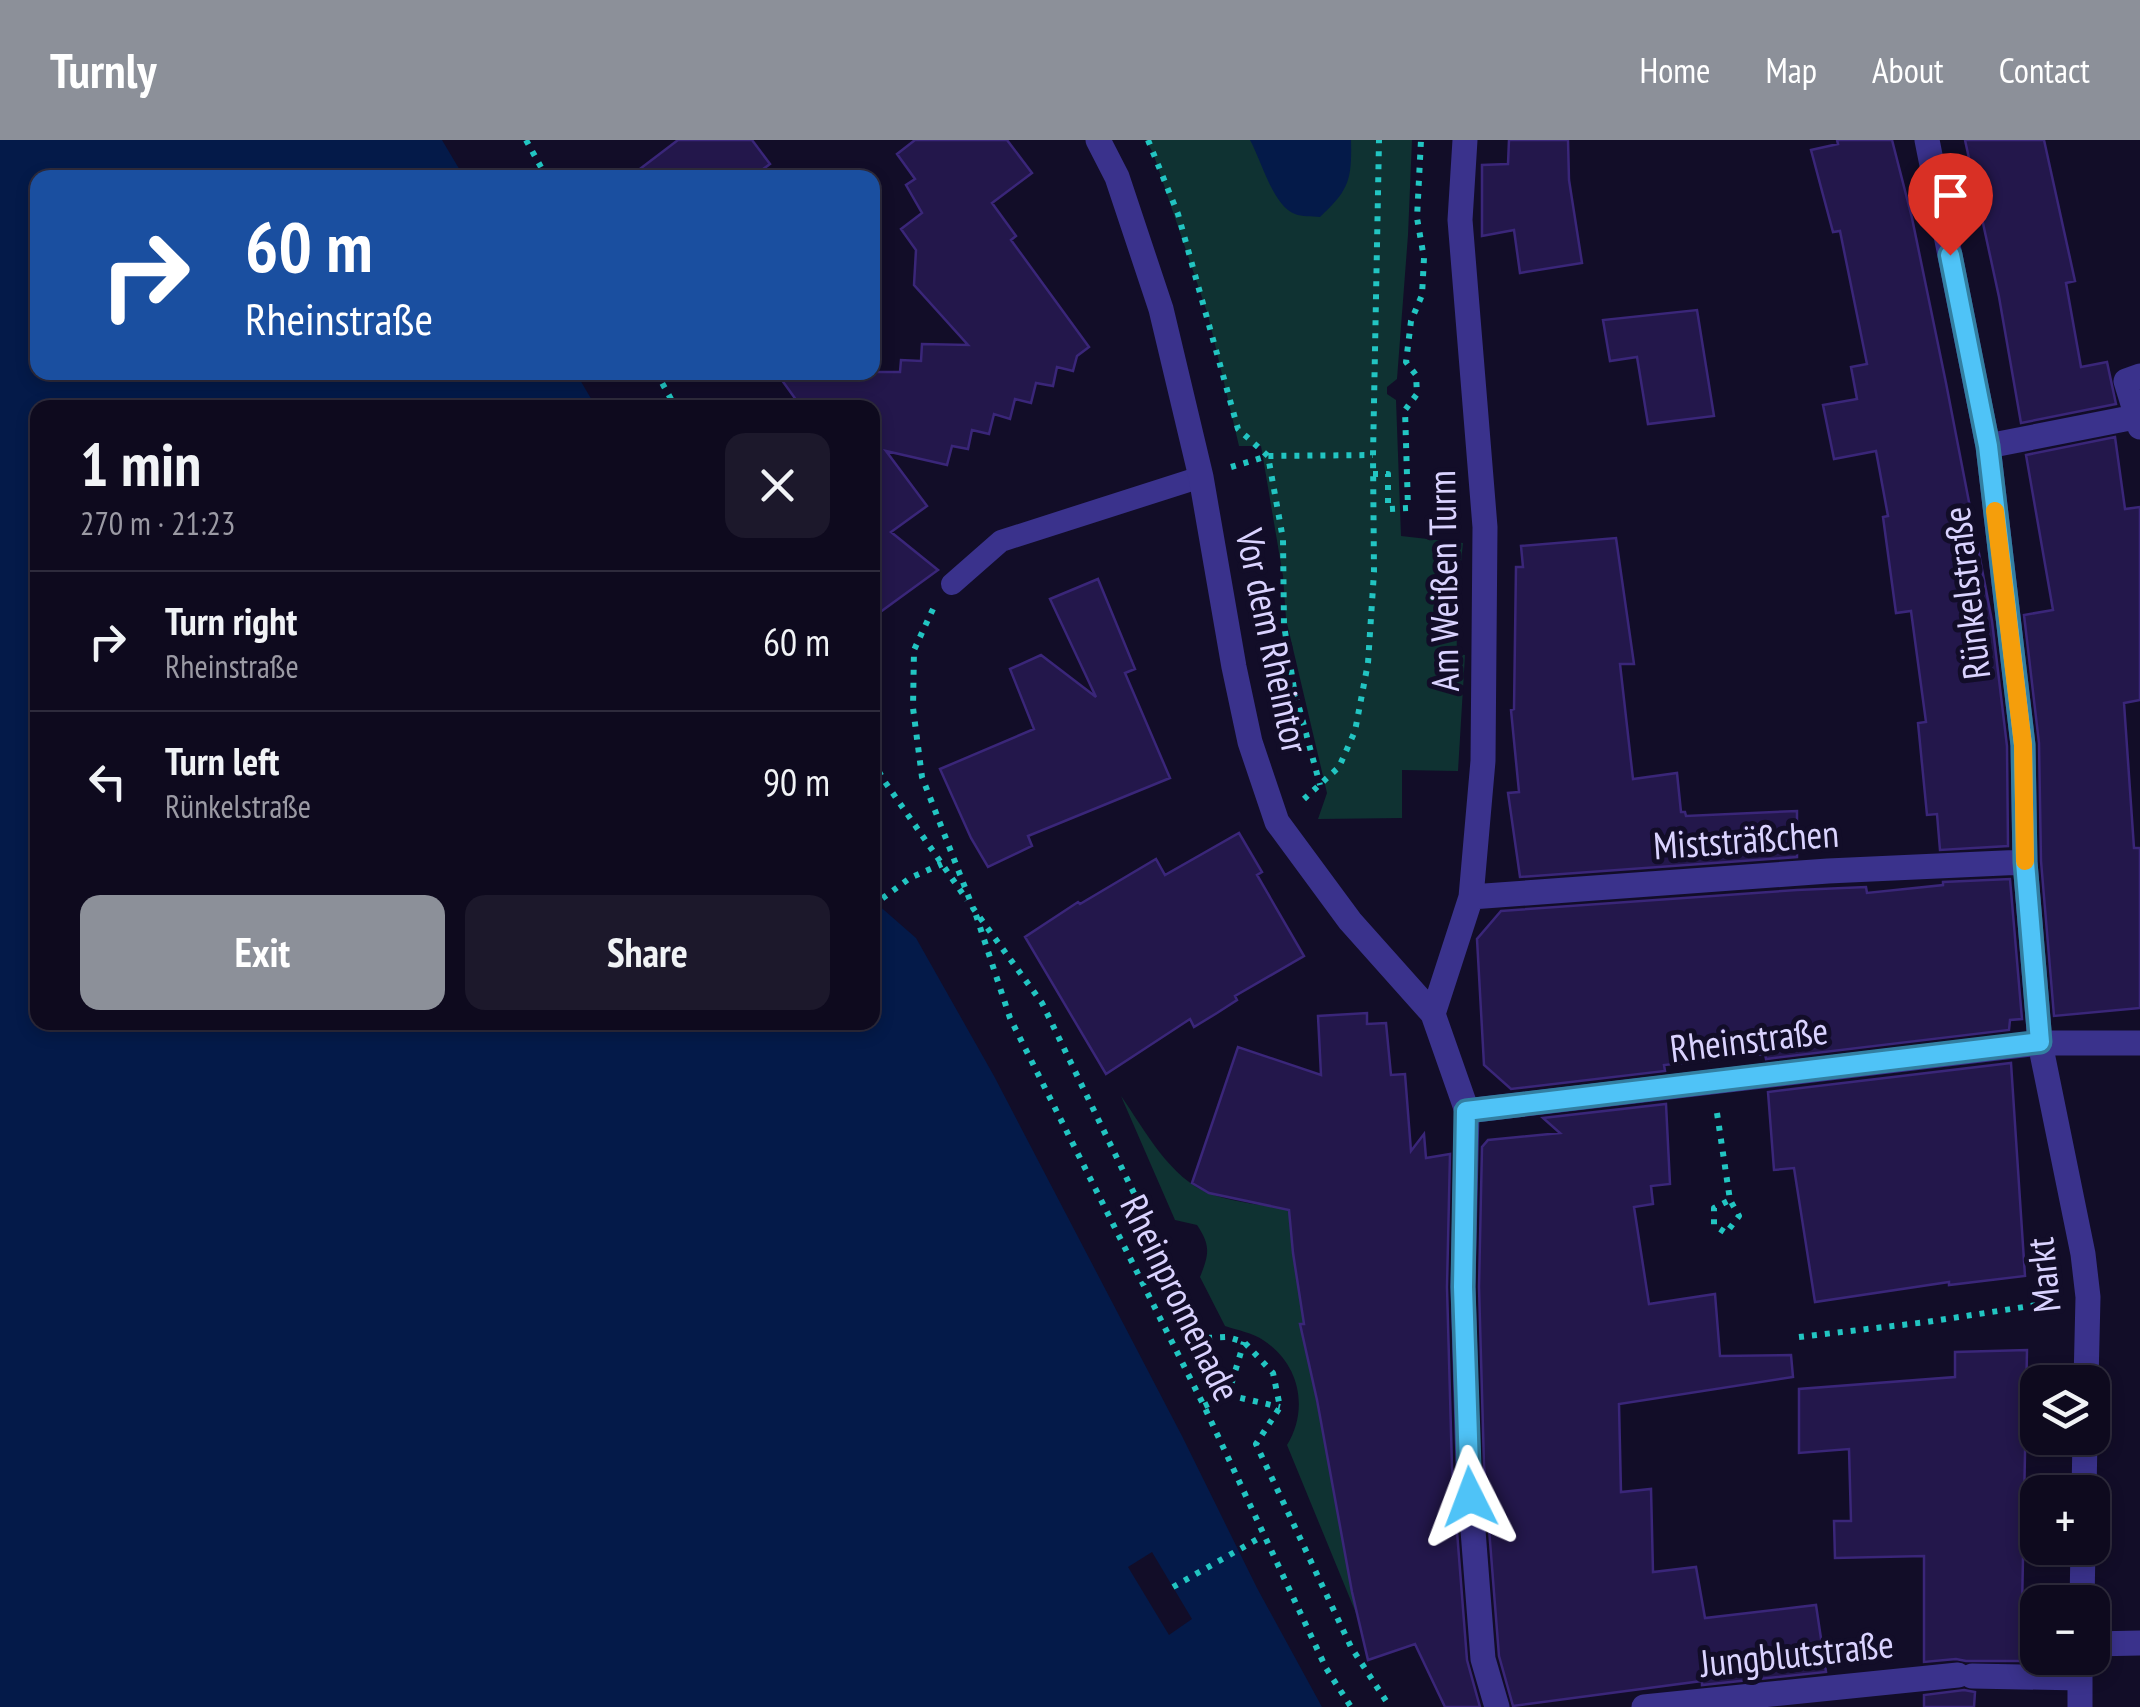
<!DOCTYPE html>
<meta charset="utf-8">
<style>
:root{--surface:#0e0a1e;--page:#1c182b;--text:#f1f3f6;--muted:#9b9aa4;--line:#2e2b3c;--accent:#8c9099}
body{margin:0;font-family:"PT Sans Narrow",sans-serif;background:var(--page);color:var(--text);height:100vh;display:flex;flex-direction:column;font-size:38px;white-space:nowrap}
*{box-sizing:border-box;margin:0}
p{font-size:32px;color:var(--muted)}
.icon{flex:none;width:55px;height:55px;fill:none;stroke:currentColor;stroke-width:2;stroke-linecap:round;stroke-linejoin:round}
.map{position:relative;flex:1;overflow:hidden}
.details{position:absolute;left:30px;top:260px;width:850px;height:630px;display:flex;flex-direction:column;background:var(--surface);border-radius:20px;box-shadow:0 5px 15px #0003,0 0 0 2px var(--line)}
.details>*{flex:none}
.hud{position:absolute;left:30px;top:30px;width:850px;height:210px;border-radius:20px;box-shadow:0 5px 15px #0003,0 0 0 2px var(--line);background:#1a4fa0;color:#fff;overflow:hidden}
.buttons{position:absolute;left:2020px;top:1225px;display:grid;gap:20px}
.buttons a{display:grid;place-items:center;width:90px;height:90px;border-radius:20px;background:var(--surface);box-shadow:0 5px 15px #0003,0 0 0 2px var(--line);font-size:50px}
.pin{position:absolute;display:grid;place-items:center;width:85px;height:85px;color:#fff;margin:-102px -42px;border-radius:50% 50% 50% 0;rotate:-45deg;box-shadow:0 0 10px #0007}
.pin .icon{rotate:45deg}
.me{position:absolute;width:110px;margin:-55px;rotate:357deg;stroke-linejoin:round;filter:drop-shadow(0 0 8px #0008)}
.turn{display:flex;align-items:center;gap:35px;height:210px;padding:0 50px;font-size:45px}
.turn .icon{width:130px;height:130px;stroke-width:2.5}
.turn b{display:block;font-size:70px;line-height:85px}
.round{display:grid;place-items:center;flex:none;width:105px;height:105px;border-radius:20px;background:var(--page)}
.summary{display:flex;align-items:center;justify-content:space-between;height:170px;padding:0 50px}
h1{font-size:60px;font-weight:700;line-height:75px}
.button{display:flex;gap:20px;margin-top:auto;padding:20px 50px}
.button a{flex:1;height:115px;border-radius:20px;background:var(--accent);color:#fff;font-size:40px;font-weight:700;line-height:115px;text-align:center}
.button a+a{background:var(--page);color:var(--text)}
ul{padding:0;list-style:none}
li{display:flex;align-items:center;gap:30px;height:140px;padding:0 50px;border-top:2px solid var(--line)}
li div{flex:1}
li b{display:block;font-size:38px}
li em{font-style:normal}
header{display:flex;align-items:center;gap:60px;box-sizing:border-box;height:140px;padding:0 50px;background:var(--accent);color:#fff}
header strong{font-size:48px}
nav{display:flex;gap:55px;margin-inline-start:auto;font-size:35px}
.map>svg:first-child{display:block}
.green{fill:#0f3232}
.water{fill:#041a49}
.pier{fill:#120d28}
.building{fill:#23174b;stroke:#3a2679;stroke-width:2.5}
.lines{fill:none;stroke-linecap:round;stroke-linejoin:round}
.path{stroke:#22c5c2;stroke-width:6;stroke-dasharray:5 8;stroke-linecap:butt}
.service{stroke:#3a328c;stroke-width:22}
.minor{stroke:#3a328c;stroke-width:25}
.route-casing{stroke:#337fa1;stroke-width:25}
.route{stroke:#4fc3f7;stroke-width:18}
.slow{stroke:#f59e0b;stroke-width:18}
.labels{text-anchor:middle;stroke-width:10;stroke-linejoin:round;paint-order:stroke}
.street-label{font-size:38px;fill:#dad3ff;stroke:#120d28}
</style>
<header>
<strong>Turnly</strong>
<nav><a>Home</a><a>Map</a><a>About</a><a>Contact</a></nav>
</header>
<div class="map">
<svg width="2140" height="1567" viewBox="0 0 2140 1567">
<rect width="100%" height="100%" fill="#120d28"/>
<path class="green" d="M1146,0H1412L1408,95L1397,239L1387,247V254L1396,260L1401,396L1463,403L1456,469L1457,514L1465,515L1458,631L1402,630V678L1318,679L1327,653L1286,479L1283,436L1261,306H1239L1208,175L1153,13Z
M1121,956C1145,990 1170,1039 1211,1054C1236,1063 1264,1065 1289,1069L1316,1259L1358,1478L1287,1305C1309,1269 1300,1224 1263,1200C1253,1193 1237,1190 1225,1186L1200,1137C1209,1114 1211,1106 1197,1085L1175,1080Z"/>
<path class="water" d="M0,0H442L464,37L38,38V232L576,233L596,267L38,268V882H872L873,756L876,763L916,798L994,936L1182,1296L1257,1448L1322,1567H0Z
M1250,0H1351C1352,40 1349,50 1320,77C1312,76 1302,77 1295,74C1273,66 1262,22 1250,0Z"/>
<path class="pier" d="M1152,1412L1192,1479L1169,1495L1128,1427Z"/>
<path class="building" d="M678,0H752L770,24L751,38H628Z
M915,0H1007L1032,33L992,63L1016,96L1011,100L1089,207L1077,216L1073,231L1057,227L1053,246L1036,243L1031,263L1015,259L1010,279L994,274L989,294L972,290L968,309L952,306L947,325L886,311L927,366L891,392L938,430L872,478V268H802L776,232H900L901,220L921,221L922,204L968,205L914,145L916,110L901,89L922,73L906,45L915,39L897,14Z
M1509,0H1568L1569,40L1582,123L1520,133L1514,90L1482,96V25L1508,24Z
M1837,0H1892L1912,78L1946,243L1992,481L2007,606L2008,706L1940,710L1937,674L1927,675L1918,583L1926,582L1911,471L1896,473L1883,377L1888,376L1876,311L1834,319L1823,265L1857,259L1851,227L1867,224L1840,91L1833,92L1811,10L1838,4Z
M1965,0H2044L2075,141L2066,143L2081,227L2107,222L2116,264L2021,283L1999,157Z
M1697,170L1714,276L1648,284L1637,217L1610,221L1603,180Z
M2115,297L2125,369L2140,367V560L2124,563L2134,708H2140V868L2054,876L2041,721L2039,603L2024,475L2053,470L2026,315Z
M1616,398L1634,524H1620L1633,639L1677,633L1681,672H1685L1686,676L1797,671V717L1520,737L1508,653L1519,652L1511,570L1514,569L1516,427H1523L1521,406Z
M1098,439L1135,529L1125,533L1170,638L1028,696L1032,706L988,727L971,698L940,629L1034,589L1010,529L1041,515L1096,557L1050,459Z
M1239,693L1262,732L1257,735L1304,816L1235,856L1237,860L1217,873L1194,887L1190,879L1106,934L1025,797L1078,762L1080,764L1156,719L1165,735Z
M2010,739L2022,879L2010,880L2009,890L1766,919L1765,914L1664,925L1665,931L1511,949L1484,925L1477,799L1501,771L1797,750L1866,747L1867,753L1943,745V742Z
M1367,873V884L1386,883L1391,935L1405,934L1411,1011L1424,994L1426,1018L1450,1014L1447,1147L1452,1327L1467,1520L1480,1567H1445L1415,1504L1368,1520L1352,1452L1317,1260L1300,1184H1304L1293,1113L1289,1070L1209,1053L1192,1043L1238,907L1321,935L1318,876Z
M2011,923L2025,1136L1949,1145V1142L1815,1162L1794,1028L1774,1030L1768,952Z
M1666,964L1670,1044L1651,1046L1653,1064L1634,1067L1649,1164L1715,1154L1720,1216L1791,1215L1793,1237L1619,1264L1621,1352L1651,1349L1653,1432L1696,1427L1705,1478L1816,1465L1826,1532L1702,1545V1541L1513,1566L1499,1516L1484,1325L1479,1147L1482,1007L1488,1000L1560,993L1543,978Z
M2027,1210L2021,1521H1966L1956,1519L1924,1522V1416L1835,1418L1834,1381H1851L1849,1309L1799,1313V1249L1955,1237V1212Z
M1964,1550L1975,1552L1974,1567H1924V1555Z"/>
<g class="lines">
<path class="path" d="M526,0L547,38
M1148,0L1178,74L1238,289L1268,316L1283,399L1284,485L1294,549L1320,645
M656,232L676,268
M1231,327L1268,316L1373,315
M1373,334H1388V369L1408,368L1405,270L1417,254L1416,235L1406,222L1411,181L1422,155L1424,118L1417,78L1421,0
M933,469L914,510L913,568L922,637L973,768L1042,863L1204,1198L1227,1197L1244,1202L1273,1233L1280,1267L1256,1304L1351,1507L1390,1567
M872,620L885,642L967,760
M1304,659L1339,627L1355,591L1368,523L1374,432L1373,315L1379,0
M872,766L910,738L942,724
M976,775L1010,878L1204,1266L1326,1528L1351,1567
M1717,973L1730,1060L1714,1068V1085L1726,1093L1739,1076L1730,1060
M1799,1197L1927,1182L2056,1162
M1228,1255L1244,1202
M1204,1266L1228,1255L1280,1267
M1173,1447L1263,1396"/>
<path class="service" d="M952,444L1001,401L1201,337"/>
<path class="minor" d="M1098,0L1117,37L1161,169L1201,337L1234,527L1250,602L1277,682L1350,781L1433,874L1467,971L1463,1147L1468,1326L1483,1519L1497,1567
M1927,0L1988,306L2023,605L2025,722L2040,903L2083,1114L2088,1157L2086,1242
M2140,236L2126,241L2140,287
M1988,306L2135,277
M1471,757L1828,731L2025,722
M1433,874L1471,757L1483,621L1485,387L1460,80L1465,0
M1467,971L2040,903H2140
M2084,1352L2085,1298
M2082,1462L2083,1408
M2092,1504L2140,1503
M1972,1536L2080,1538
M1644,1567L1958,1535
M2080,1567V1518"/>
</g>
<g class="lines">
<g class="route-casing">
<path id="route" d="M1470,1357L1463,1147L1466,971L2040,902L2025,722L2023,605L1988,306L1950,115"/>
</g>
<use href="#route" class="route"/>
<path class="slow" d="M1995,371L2023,605L2025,721"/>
</g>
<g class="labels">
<g class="street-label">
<text transform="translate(1444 441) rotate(-91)" y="13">Am Weißen Turm</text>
<text transform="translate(1967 453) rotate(-97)" y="13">Rünkelstraße</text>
<text transform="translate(1272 501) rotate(78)" y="13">Vor dem Rheintor</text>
<text transform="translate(1746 700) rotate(-4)" y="13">Miststräßchen</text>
<text transform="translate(1749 900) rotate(-7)" y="13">Rheinstraße</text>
<text transform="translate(2044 1135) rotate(-96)" y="13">Markt</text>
<text transform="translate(1180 1158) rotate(64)" y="13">Rheinpromenade</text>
<text transform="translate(1797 1514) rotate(-6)" y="13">Jungblutstraße</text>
</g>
</g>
</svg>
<div class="buttons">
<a><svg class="icon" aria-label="layers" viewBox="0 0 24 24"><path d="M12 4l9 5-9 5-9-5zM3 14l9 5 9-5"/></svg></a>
<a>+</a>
<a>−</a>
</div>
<div class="pin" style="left:1950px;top:115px;background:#d93025"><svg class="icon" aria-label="arrive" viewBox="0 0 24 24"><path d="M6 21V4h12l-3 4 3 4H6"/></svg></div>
<svg class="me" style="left:1470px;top:1357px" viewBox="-20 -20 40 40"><path d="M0-17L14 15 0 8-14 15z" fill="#4fc3f7" stroke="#fff" stroke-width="4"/></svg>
<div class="hud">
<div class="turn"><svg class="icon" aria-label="right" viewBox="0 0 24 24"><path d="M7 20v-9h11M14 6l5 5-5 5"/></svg><div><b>60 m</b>Rheinstraße</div></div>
</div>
<section class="details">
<div class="summary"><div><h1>1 min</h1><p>270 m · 21:23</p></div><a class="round"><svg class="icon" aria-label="close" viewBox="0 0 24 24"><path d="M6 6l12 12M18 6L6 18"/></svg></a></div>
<ul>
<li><svg class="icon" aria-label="right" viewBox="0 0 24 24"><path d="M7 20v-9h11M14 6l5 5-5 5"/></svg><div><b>Turn right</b><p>Rheinstraße</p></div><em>60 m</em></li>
<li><svg class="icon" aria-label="left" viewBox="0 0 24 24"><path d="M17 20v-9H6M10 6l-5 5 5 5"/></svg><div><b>Turn left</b><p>Rünkelstraße</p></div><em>90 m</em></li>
</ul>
<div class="button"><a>Exit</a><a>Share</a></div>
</section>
</div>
